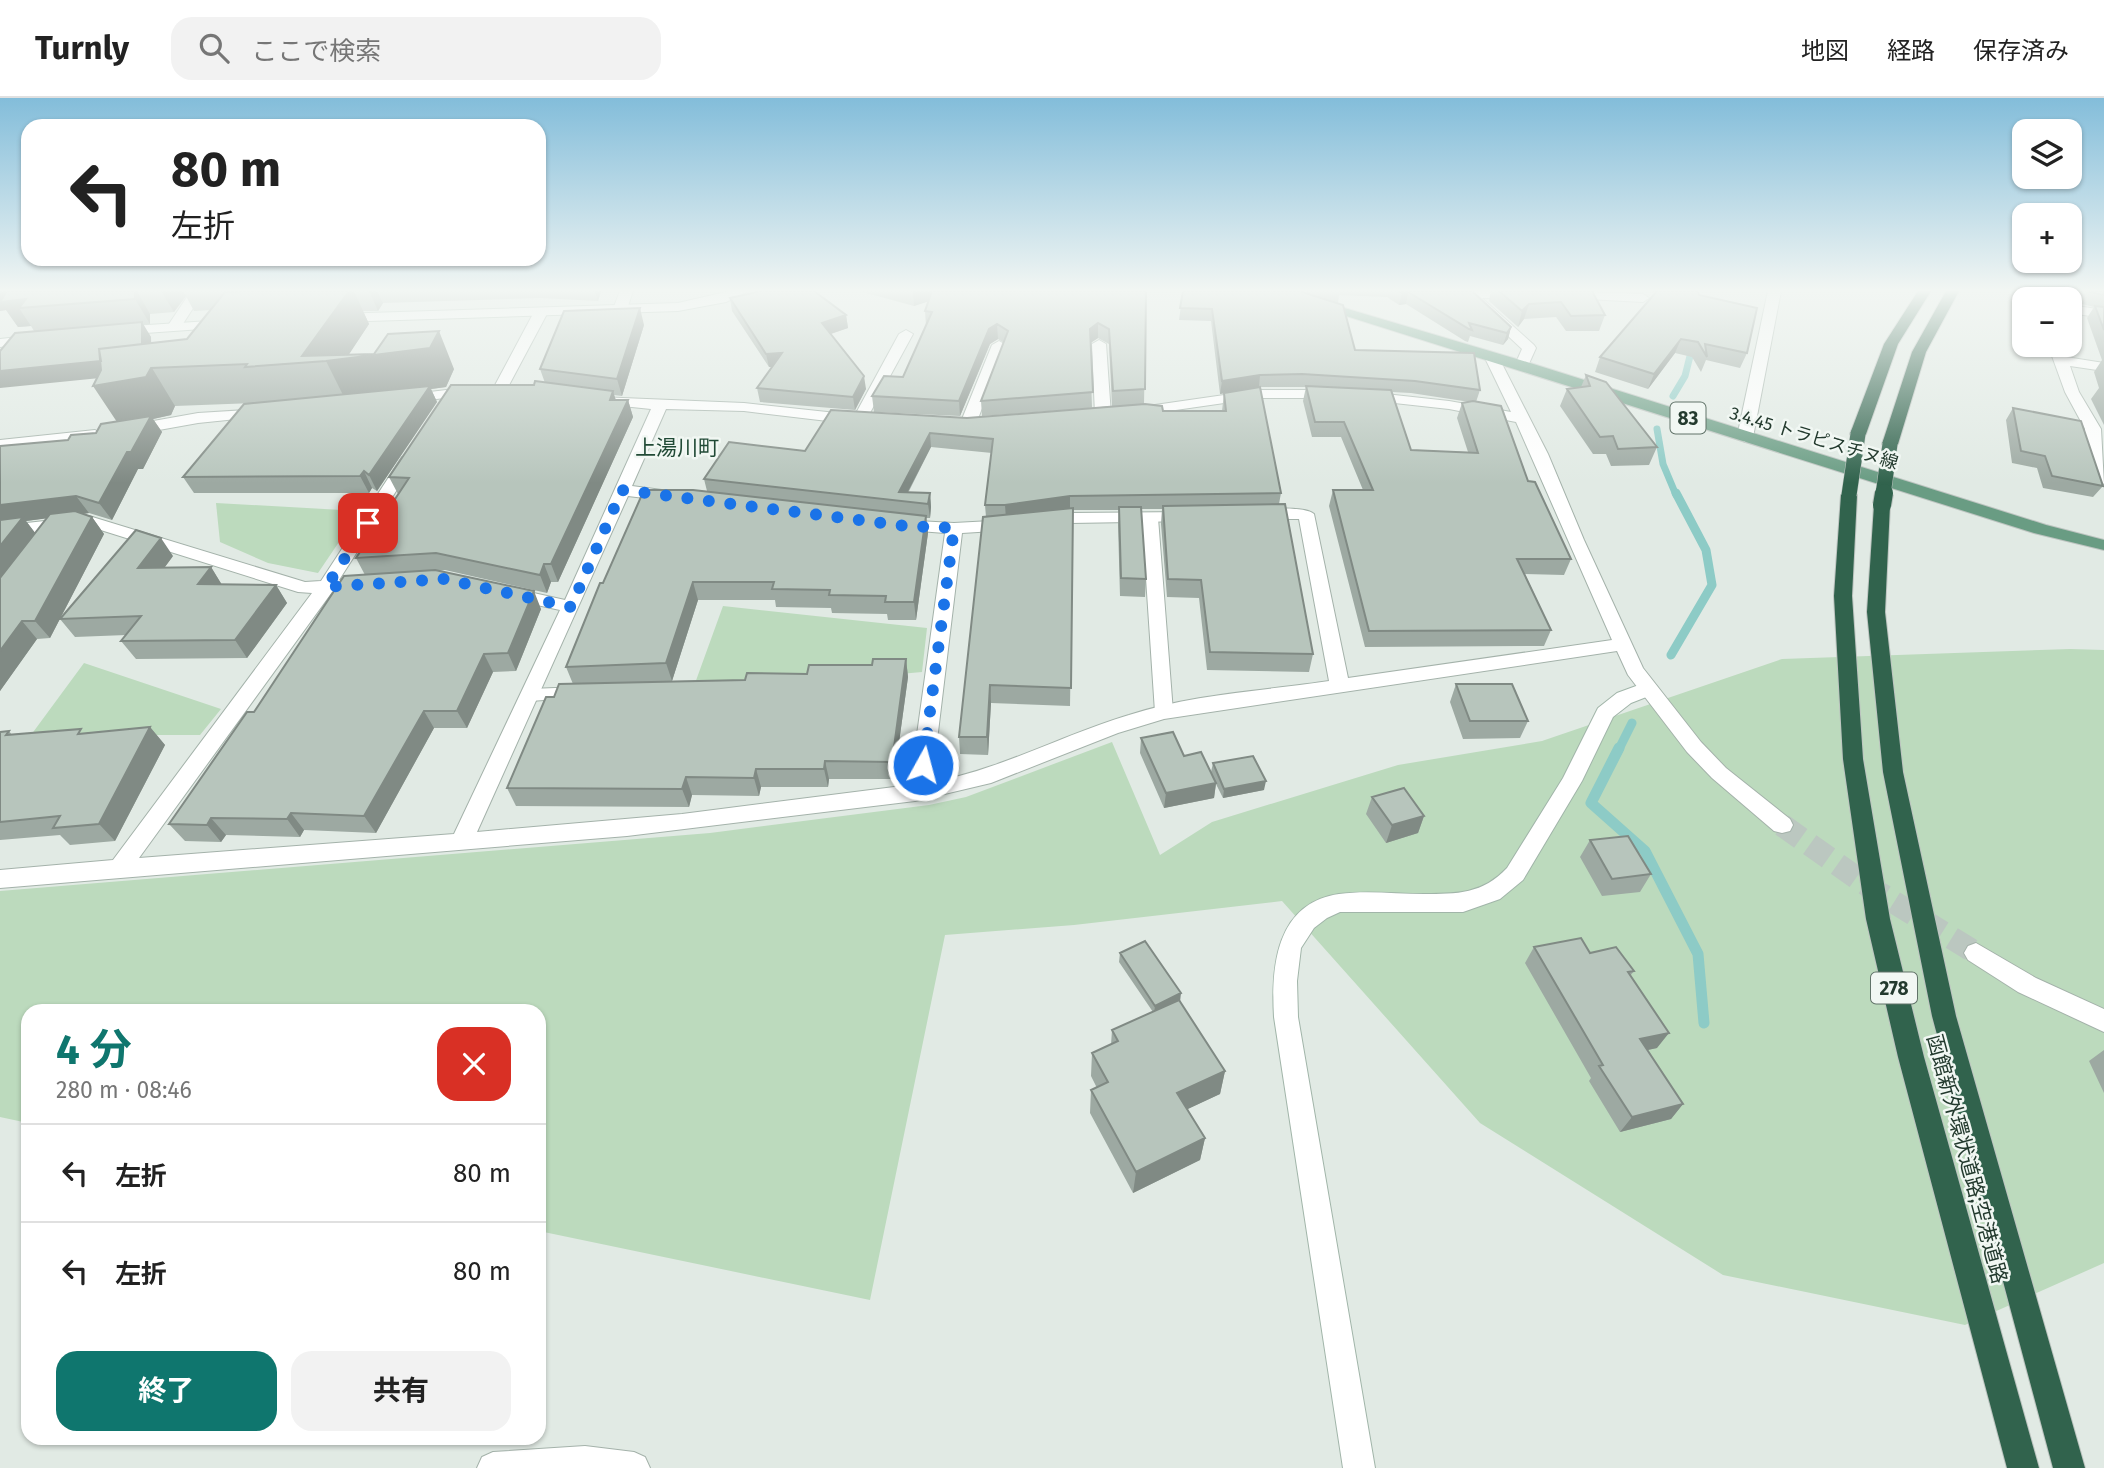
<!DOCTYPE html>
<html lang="ja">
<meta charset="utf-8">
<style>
:root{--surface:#fff;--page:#f2f2f2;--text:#222;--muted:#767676;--line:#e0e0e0;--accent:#0f766e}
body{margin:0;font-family:"Fira Sans","Noto Sans JP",sans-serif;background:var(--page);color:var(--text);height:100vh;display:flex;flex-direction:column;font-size:26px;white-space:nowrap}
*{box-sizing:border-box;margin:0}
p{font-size:23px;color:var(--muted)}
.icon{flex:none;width:38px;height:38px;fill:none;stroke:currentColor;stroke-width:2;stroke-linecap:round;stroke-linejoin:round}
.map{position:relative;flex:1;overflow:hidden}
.sheet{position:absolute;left:21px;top:906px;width:525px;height:441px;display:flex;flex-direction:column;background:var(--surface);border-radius:21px;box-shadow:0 2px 5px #0004}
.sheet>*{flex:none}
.top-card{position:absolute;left:21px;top:21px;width:525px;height:147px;border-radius:21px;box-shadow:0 2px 5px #0004;background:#fff;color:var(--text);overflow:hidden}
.fabs{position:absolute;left:2012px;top:21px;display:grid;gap:14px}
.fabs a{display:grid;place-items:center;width:70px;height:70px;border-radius:14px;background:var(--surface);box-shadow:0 2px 5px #0004;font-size:35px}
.pin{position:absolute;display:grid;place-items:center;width:60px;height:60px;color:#fff;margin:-30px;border-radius:14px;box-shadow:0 4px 10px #0006}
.me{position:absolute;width:77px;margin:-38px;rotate:7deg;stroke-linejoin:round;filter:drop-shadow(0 0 5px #0008)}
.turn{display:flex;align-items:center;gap:24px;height:147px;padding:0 35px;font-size:32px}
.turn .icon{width:91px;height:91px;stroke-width:2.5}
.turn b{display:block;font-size:49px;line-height:60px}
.round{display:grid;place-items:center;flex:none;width:74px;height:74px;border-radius:21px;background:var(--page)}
.summary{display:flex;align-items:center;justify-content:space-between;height:119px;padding:0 35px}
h1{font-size:42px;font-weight:700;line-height:52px;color:var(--accent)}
.action{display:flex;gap:14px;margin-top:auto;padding:14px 35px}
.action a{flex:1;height:80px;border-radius:21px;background:var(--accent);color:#fff;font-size:28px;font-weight:700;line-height:80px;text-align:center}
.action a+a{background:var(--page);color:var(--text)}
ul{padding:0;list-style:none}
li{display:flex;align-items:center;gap:21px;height:98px;padding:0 35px;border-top:2px solid var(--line)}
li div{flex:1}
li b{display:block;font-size:26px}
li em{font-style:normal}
header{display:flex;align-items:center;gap:42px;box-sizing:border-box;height:98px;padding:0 35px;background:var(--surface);border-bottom:2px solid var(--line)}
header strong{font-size:33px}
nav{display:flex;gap:38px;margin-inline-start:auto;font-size:24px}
.search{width:490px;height:63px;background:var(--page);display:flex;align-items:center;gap:18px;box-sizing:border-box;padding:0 24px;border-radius:21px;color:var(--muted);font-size:26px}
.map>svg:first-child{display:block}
.green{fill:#bcdabd}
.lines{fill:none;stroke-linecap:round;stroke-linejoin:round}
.stream-far2{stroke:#8dcbc6;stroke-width:7}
.stream-far1{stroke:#8dcbc6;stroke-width:9}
.stream{stroke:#8dcbc6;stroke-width:11}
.street-tunnel{stroke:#bbc7c0;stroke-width:23;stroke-dasharray:23 11;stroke-linecap:butt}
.lane-casing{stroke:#a4b2aa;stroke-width:2}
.street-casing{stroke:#a4b2aa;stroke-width:2}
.secondary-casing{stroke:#a1b5a9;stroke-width:2}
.primary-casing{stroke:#bdc4c0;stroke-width:2}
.highway-casing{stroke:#bdc4c0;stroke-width:2}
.lane{fill:#fff;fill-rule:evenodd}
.street{fill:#fff;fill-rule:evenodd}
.secondary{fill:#fff;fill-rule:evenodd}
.primary{fill:#699c83;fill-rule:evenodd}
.highway{fill:#31634d;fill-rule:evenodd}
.highway-bridge-far1-casing{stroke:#bdc4c0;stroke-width:16;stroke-linecap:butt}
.highway-bridge-casing{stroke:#bdc4c0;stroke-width:20;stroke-linecap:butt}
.highway-bridge-far1{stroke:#31634d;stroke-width:15}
.highway-bridge{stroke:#31634d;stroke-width:18}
.wall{fill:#9da9a2;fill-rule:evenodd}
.shaded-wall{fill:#808a84}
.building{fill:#b7c5bc;stroke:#808a84;stroke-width:2}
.route{stroke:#1a73e8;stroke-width:12;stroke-dasharray:0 21.6}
.labels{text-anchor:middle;stroke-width:5;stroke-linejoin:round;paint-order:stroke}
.far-street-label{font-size:18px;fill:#233a2e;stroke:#f1f7f3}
.shield{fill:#f1f7f3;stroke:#617369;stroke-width:2}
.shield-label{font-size:19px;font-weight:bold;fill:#233a2e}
.far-quarter-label{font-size:21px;fill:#214a36;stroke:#f1f7f3}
.street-label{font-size:21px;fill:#233a2e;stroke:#f1f7f3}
</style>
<header>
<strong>Turnly</strong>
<div class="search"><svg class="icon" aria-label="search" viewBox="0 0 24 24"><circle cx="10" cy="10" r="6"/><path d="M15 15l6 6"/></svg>ここで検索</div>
<nav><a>地図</a><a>経路</a><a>保存済み</a></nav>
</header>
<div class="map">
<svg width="2104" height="1370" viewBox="0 0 2104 1370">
<rect width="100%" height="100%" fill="#e1eae4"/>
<path class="green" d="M216,405L360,413L318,475L268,465L220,444Z
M723,508L927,530L922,574L701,594L694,588Z
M2070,551L2104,552V1165L1965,1227L1723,1177L1480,1025L1282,803L1074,827L945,837L870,1202L539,1133V914H28V1025L0,1019V793L710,735L929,707L966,699L1112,644L1160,757L1212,724L1398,667L1542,643L1782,561Z
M84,565L221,611L200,637H31Z"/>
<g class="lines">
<path class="stream-far2" d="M1673,298L1685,278L1693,246
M1657,331L1663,366L1676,397"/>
<path class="stream-far1" d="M1671,557L1712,487L1706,452L1676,395
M1619,651L1632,625"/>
<path class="stream" d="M1619,650L1591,705L1645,753L1698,856L1704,925"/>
<path class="street-tunnel" d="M1782,727L1871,790L1976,855"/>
<g class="lane-casing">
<path id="lane" d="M1471,193H1520L1523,196L1517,200H1467V194Z
M1564,193L1643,196L1649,200L1643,204L1568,200L1564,199Z
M1150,415L1158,420L1173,614L1170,619H1158L1155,614L1142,420Z
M581,589L587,591L590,595L587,599L530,603L524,601L521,597L524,593L530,591Z"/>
</g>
<g class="street-casing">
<path id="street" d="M191,193H204L179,232H169L167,229Z
M620,193H633L627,211L620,215L613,211Z
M1460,193H1474L1534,247L1536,250L1527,270H1517L1515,267L1522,251Z
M1768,193H1781L1753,339L1745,344L1737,339Z
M2030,193H2043L2046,201H2033Z
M2070,207L2104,212V220L2070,215Z
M541,210L548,214L508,289L501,293L496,292L494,289L534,214Z
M906,232L913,236L865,324L853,326L744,313L666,311L632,388L669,393L677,398L669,403L628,398L477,734L682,716L910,687L945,435L893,431L891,427L893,423L899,422L954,425L1010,422L1018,427L1010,432L962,435L932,684C1000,672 1062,637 1129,617C1192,596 1263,593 1329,583L1299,421H1252L1250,417C1258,409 1306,408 1314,416L1348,580L1612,542L1516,324L1449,311L1367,302L1360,298L1367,294L1449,303L1511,314L1484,258L1491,254L1498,258L1548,356L1584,442L1643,570L1701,644L1726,670L1790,721L1793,727L1790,733L1782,735L1774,733L1712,680L1687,654L1628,577L1617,553L1164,621L1118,635L991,685L915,703L627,738L0,790V772L113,762L312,495L298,494L88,428L0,438V428L89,418L305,484L321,483L402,359H414L416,362L339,482L365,480L374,486L371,490L332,494L139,760L454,736L560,512L505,500L502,496L511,490L565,502L651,311L603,306L598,305L596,302L598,299L744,305L855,317L899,236Z
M1099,242L1106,246L1111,317L1103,322L1095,317L1092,246Z
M999,243L1006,247L976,326L968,331L963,329L960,326L992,247Z
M2048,247H2062L2066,259L2104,265V273L2070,268L2079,294L2101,331L2104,386L2096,381L2085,348V331L2065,294Z
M471,289L478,293L476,296L405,305L398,301L405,297Z
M1259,292H1331L1338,296L1331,300H1259L1134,318L1127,314L1134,310Z
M262,311L269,315L267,318L198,325L131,337L123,332L131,327L198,315Z
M95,332L103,337L100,340L0,352V342Z
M1188,414L1196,419L1194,423L1070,425L1045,431L1037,426L1039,422L1070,415Z
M1976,845L2036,880L2104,911V934L2018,894L1968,862L1964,855L1968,848Z
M585,1348L634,1354L645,1359L650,1370H477L482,1359L493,1354Z"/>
</g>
<g class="secondary-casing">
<path id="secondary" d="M730,193H749L726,204L678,213L337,224L330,220L337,216L678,205Z
M225,222L232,226L230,229L117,237L110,233L117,229Z
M36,237L43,241L41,244L0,249V241Z
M1647,584L1654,586L1657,591L1654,596L1631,605L1613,619L1582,683L1523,782L1500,801L1463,814H1340L1327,820L1314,830L1301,850L1297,883L1298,919L1375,1370H1343L1274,919C1271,869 1276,805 1339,796C1366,792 1397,796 1424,796C1457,796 1483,796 1507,770L1563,680L1598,610L1617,595Z"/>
</g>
<g class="primary-casing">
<path id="primary" d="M1267,193H1287L1527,264L2046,427L2104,442V452L2034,435Z"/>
</g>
<g class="highway-casing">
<path id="highway" d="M1918,193H1931L1898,246L1866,336L1863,339H1853L1850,336L1884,246Z
M1946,193H1959L1926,254L1898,346L1890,351L1885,349L1882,346L1912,254Z
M1849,392L1857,397L1852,498L1863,661L1890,821L1924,959L2039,1370H2007L1898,959L1866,821L1843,661L1834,498L1841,397Z
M1882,402L1890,407L1885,514L1903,674L1956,918L2085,1370H2053L1932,918L1883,674L1867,514L1874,407Z"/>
</g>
<use href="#lane" class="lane"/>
<use href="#street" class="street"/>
<use href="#secondary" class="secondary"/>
<use href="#primary" class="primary"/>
<use href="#highway" class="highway"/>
<g class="highway-bridge-far1-casing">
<path id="highway-bridge-far1" d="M1849,397L1858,336
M1883,397L1890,346"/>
</g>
<g class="highway-bridge-casing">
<path id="highway-bridge" d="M1882,407L1884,395"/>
</g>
<use href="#highway-bridge-far1" class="highway-bridge-far1"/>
<use href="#highway-bridge" class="highway-bridge"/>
</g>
<path class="wall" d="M0,193H601L598,203L540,200L383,205L378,213H363L369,226L348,257L454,271L446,289L431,291L437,304L377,393L372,390L369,395H194L183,379L254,305L175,308L171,317L153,321L162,334L143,371H138L112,422L89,415L83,416L92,419L104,436L50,540L37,541L0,593V348L68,342L96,335L117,323L97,280L34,233L31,228L18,229L6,212L0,213ZM186,198L194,213L211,212L187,241L151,245V239L143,227L150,226V216L174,214ZM47,420L35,435L26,423Z
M859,193H1146L1144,306L1163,313H1222L1224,295L1220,296L1211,223L1179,222L1183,193H1472L1511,229L1508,241L1503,247L1470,238L1468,244L1465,243L1406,206L1399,207L1387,199L1339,197L1338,205L1355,252L1480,292L1476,304L1528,383L1571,461L1564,477L1525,476L1551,532L1544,548L1365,549L1329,408L1333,392H1363L1341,339H1312L1303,303L1306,289H1260L1281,395L1279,406L1313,556L1309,574L1207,572L1199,500L1167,499L1161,426L1162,411H1141L1146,481L1145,499L1120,498L1118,427L1119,412H1073L1070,608L991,605L988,657L960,656L959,639L986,419L985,407L992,355L931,349L908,395H930L931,409L930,420H926L928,435L916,522H888L887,516L832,515L831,510L776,509L775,502H698L672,583L745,582L807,576L906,561L908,579L894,681H829L828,689H761L759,698L692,697L689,709L516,708L507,690L554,599L573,586L566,569L603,485L707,393L704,381L805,353L967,320L1112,308L1109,246L1098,240L1090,245L1092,310L982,318L981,303L1004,245L998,241L990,246L960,318L874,314L872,298L903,279L926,228L925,213L928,203L914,208ZM1392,294L1411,295L1470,304L1462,305L1457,320L1468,354L1411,352Z
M1491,193H1592L1605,217L1599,233H1566L1556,219L1524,221L1518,229L1489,203Z
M1652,193H1698L1699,197L1747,255L1740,270L1706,262L1701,274L1692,259L1675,255L1648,291L1595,274L1600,259L1654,196Z
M2077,193H2104V327L2091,301L2099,290L2094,274L2102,262L2087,220L2094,209L2082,206Z
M730,200L846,217L848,230L831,236L866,291L855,312L760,304L757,290L772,269H769L732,213Z
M644,227L622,298L614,297L616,302H628L633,319L558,484H551L547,495L445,472L438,473L541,511L516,573L493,574L467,630H434L376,735L304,732L300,739L226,737L221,744L185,743L169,726L254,614L365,477L356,460L398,396L389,379L534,287L545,285L540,271Z
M1586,277L1657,349L1649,367L1611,368L1606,356H1593L1560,308L1567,291L1581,289Z
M2013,310L2103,388L2093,399L2043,390L2037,370L2012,365L2006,322Z
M173,458L164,470L211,469L222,487H276L287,505L247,560L136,561L121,543L126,537L75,539L60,521Z
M1456,586L1528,623L1520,640L1463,641L1450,604Z
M150,629L165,647L115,743L70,747L60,737L0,742V634L9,633L12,637L85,635Z
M1141,640L1184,658L1211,674L1213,665L1264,692L1223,700L1216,686L1214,700L1164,710L1140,655Z
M1372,699L1424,718L1418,735L1386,745L1366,716Z
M1590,742L1651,776L1640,794L1602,798L1580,759Z
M1534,849L1590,855L1634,873L1630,878L1657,950L1647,952L1683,1006L1671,1021L1620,1034L1589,983L1591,980L1525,865Z
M1120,855L1180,904L1225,973L1220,996L1187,1011L1205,1040L1200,1062L1133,1095L1090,1015L1091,992L1097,990L1091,978L1092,955L1111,947L1112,932L1153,914L1119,864Z
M2104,952V995L2089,963Z"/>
<path class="shaded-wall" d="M0,193H21L31,209L19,210L31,228L18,229L6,212L0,213Z
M135,193H137L150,216V226L135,201Z
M161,193H183L186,198L174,214Z
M349,193H354L369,226L346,261L430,250L439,233L454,271L446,289L431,291L437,304L377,393L369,377L345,301L326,263L302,258Z
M369,193H377L383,205L378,213Z
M595,193H601L598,203Z
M914,193H935L936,201L914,208L913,194Z
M1408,194L1406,206L1399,207L1402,195Z
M1529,206L1524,221L1518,229L1522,213Z
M640,210L644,227L622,298L617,281Z
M846,217L848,230L824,238L822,225Z
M142,224L151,239L152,270L175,308L171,317L153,321L162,334L143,371H138L112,422L99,405L119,327L93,288L120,278L0,290V273Z
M1098,225V240L1089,246L1090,231Z
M997,226L998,241L990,246L960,318L959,303L989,231Z
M1511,229L1508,241L1503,247L1507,235Z
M1681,241L1675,255L1648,291L1654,276Z
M782,255L784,268L769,269L766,256Z
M1260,277L1259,289L1220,296L1222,283Z
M864,278L866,291L855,312L853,299Z
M613,293L618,310L610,302Z
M628,302L633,319L558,484L551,466Z
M930,335L931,349L903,403L899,394Z
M364,373L372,390L369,395L360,378Z
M930,395L931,409L930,420L928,406Z
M76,398L89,415L26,423L36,436L0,484V407Z
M1070,398V412L1006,421L1005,407Z
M926,418L928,435L916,522L914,504Z
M92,419L104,436L50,540L35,523Z
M161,440L173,458L151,488L138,470Z
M544,466L551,484L547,495L540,477Z
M211,469L222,487L198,486Z
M693,484L698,502L672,583L666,565Z
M276,487L287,505L247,560L235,542Z
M534,493L541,511L516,573L508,555Z
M22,523L37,541L0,593V553Z
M484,556L493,574L467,630L457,613Z
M906,561L908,579L894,681L892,664Z
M990,587L991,605L988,657L987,639Z
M424,613L434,630L376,735L364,718Z
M150,629L165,647L115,743L99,726Z
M825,663L829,681L828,689L824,671Z
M756,671L761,689L759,698L754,680Z
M686,679L692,697L689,709L682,691Z
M1266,683L1264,692L1223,700L1224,691Z
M1216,685L1214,700L1164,710L1166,695Z
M291,715L304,732L300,739L287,721Z
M1424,718L1418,735L1386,745L1392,727Z
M211,720L226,737L221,744L207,727Z
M1181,895L1180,904L1154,916L1155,908Z
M1669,935L1657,950L1629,956L1640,941Z
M1225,973L1220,996L1173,1018L1177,995Z
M1683,1006L1671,1021L1620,1034L1632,1019Z
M1205,1040L1200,1062L1133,1095L1136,1074Z"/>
<path class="building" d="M7,193H135V201L19,210L26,201L0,204Z
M255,193H349L302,258L374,256L388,236L439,233L430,250L326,263L245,269L247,266L151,270L146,279L93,288L101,272L99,251L187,241L225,194Z
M761,193H814L846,217L822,225L864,278L853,299L757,290L782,255L766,256L730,200Z
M932,193H1146L1145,291L1113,293L1109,231L1098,225L1090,231L1093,294L981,303L1008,233L997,226L989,231L959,303L872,298L884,278L903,279L932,214L925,213Z
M1183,193H1299L1343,207L1355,252L1474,255L1480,292L1415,283L1302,276L1260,277L1222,283L1212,211L1180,210Z
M1399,193H1472L1511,229L1507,235L1469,225L1472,232L1469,231L1408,194L1402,195Z
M1499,193H1592L1605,217L1571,218L1561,204L1529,206L1522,213Z
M1657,193H1698L1699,197L1757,210L1747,255L1705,246L1707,259L1698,244L1681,241L1654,276L1600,259Z
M2090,193H2104V197L2090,194Z
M2095,208L2104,209V232Z
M640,210L617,281L540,271L564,213Z
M142,224V246L99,251L101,263L0,273V253L15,235Z
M1586,277L1606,284L1657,349L1618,351L1613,338L1600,339L1567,291L1590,288Z
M535,283L613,293L610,302H628L551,466H544L540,477L436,455L356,460L409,380L389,379L451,287H534Z
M430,288L369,377L364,373L360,378L183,379L244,306Z
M1306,288L1391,292L1411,352L1478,355L1462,305L1473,303L1501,308L1528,383L1535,384L1571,461H1517L1551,532L1369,533L1333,392H1373L1344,324H1315Z
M1260,289L1281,395L1070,398L1005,407H985L993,341L930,335L899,394L930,395L928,406L704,381L729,344L805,353L831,312L967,320L1145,306L1162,308L1163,313H1226L1224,295Z
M2013,310L2081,323L2103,388L2052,378L2045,358L2021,353Z
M151,318L131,354H127L99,405L76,398L0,407V348L68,342L71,337L96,335L101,326Z
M644,392H693L926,418L914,504H885L886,498L829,497L830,492L772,491L774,484H693L666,565L566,569L600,485H603Z
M1285,406L1313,556L1210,554L1201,482L1168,481L1163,408Z
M1119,409H1141L1146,481L1121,480Z
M1073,410L1071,590L990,587L987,639H959L983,419Z
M75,413L92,419L35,523H22L0,553V480L50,416Z
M23,419L0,448V422Z
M136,432L161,440L138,470L211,469L198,486L276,487L235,542L121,543L141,518L60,521Z
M435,472L534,493L508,555L484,556L457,613H424L364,718L291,715L287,721L211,720L207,727L169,726L247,614H254L344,478Z
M873,561H906L892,664L825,663L824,671H756L754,680L686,679L682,691L507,690L546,599H554L559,586L745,582L747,575L807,576L809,567H872Z
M1456,586H1512L1528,623H1470Z
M150,629L99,726L53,730L60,718L0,724V634L9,633L6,637L81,631L78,636Z
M1173,634L1184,658L1201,654L1216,685L1166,695L1141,640Z
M1253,658L1266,683L1224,691L1213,665Z
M1404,690L1424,718L1392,727L1372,699Z
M1628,738L1651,776L1612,781L1590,742Z
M1581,840L1590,855L1616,849L1634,873L1628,874L1669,935L1640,941L1683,1006L1632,1019L1599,968L1603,967L1534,849Z
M1145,843L1181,895L1155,908L1120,855Z
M1179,902L1225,973L1177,995L1205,1040L1136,1074L1091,992L1108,984L1092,955L1118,943L1112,932Z"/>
<linearGradient id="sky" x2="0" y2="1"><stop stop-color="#83bdda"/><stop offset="0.5" stop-color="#f2f6f3"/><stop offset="1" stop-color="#f2f6f3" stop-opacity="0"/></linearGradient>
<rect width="2104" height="385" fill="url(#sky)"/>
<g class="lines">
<path class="route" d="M368,425L326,489L444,481L571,509L622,392L906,428L954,430L923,667"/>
</g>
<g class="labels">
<g class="far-street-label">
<text transform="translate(1814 340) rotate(17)" y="6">3.4.45 トラピスチヌ線</text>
</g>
<g class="shield">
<rect x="1670.5" y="304.5" width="35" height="31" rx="5"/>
<rect x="1871" y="874.5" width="46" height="31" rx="5"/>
</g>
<g class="shield-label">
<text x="1688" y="327">83</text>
<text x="1894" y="897">278</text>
</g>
<g class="far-quarter-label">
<text x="677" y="357">上湯川町</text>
</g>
<g class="street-label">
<text transform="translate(1967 1061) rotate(75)" y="7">函館新外環状道路;空港道路</text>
</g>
</g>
</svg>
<div class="fabs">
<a><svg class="icon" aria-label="layers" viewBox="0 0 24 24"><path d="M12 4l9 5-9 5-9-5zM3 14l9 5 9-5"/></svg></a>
<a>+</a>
<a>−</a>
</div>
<div class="pin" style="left:368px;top:425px;background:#d93025"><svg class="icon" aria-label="arrive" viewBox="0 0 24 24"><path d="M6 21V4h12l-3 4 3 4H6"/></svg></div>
<svg class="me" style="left:923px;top:667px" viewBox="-20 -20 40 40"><circle r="17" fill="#1a73e8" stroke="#fff" stroke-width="3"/><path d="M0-11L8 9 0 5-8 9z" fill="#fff"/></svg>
<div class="top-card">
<div class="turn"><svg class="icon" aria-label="left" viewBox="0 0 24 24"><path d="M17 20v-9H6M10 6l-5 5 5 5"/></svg><div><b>80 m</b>左折</div></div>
</div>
<section class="sheet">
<div class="summary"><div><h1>4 分</h1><p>280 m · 08:46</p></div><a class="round" style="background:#d93025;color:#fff"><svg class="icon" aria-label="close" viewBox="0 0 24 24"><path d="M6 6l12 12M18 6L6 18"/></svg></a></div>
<ul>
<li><svg class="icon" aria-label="left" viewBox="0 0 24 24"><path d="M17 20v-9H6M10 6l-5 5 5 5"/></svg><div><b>左折</b></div><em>80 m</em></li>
<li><svg class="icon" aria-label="left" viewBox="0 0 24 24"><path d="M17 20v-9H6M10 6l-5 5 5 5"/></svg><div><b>左折</b></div><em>80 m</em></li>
</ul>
<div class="action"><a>終了</a><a>共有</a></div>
</section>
</div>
